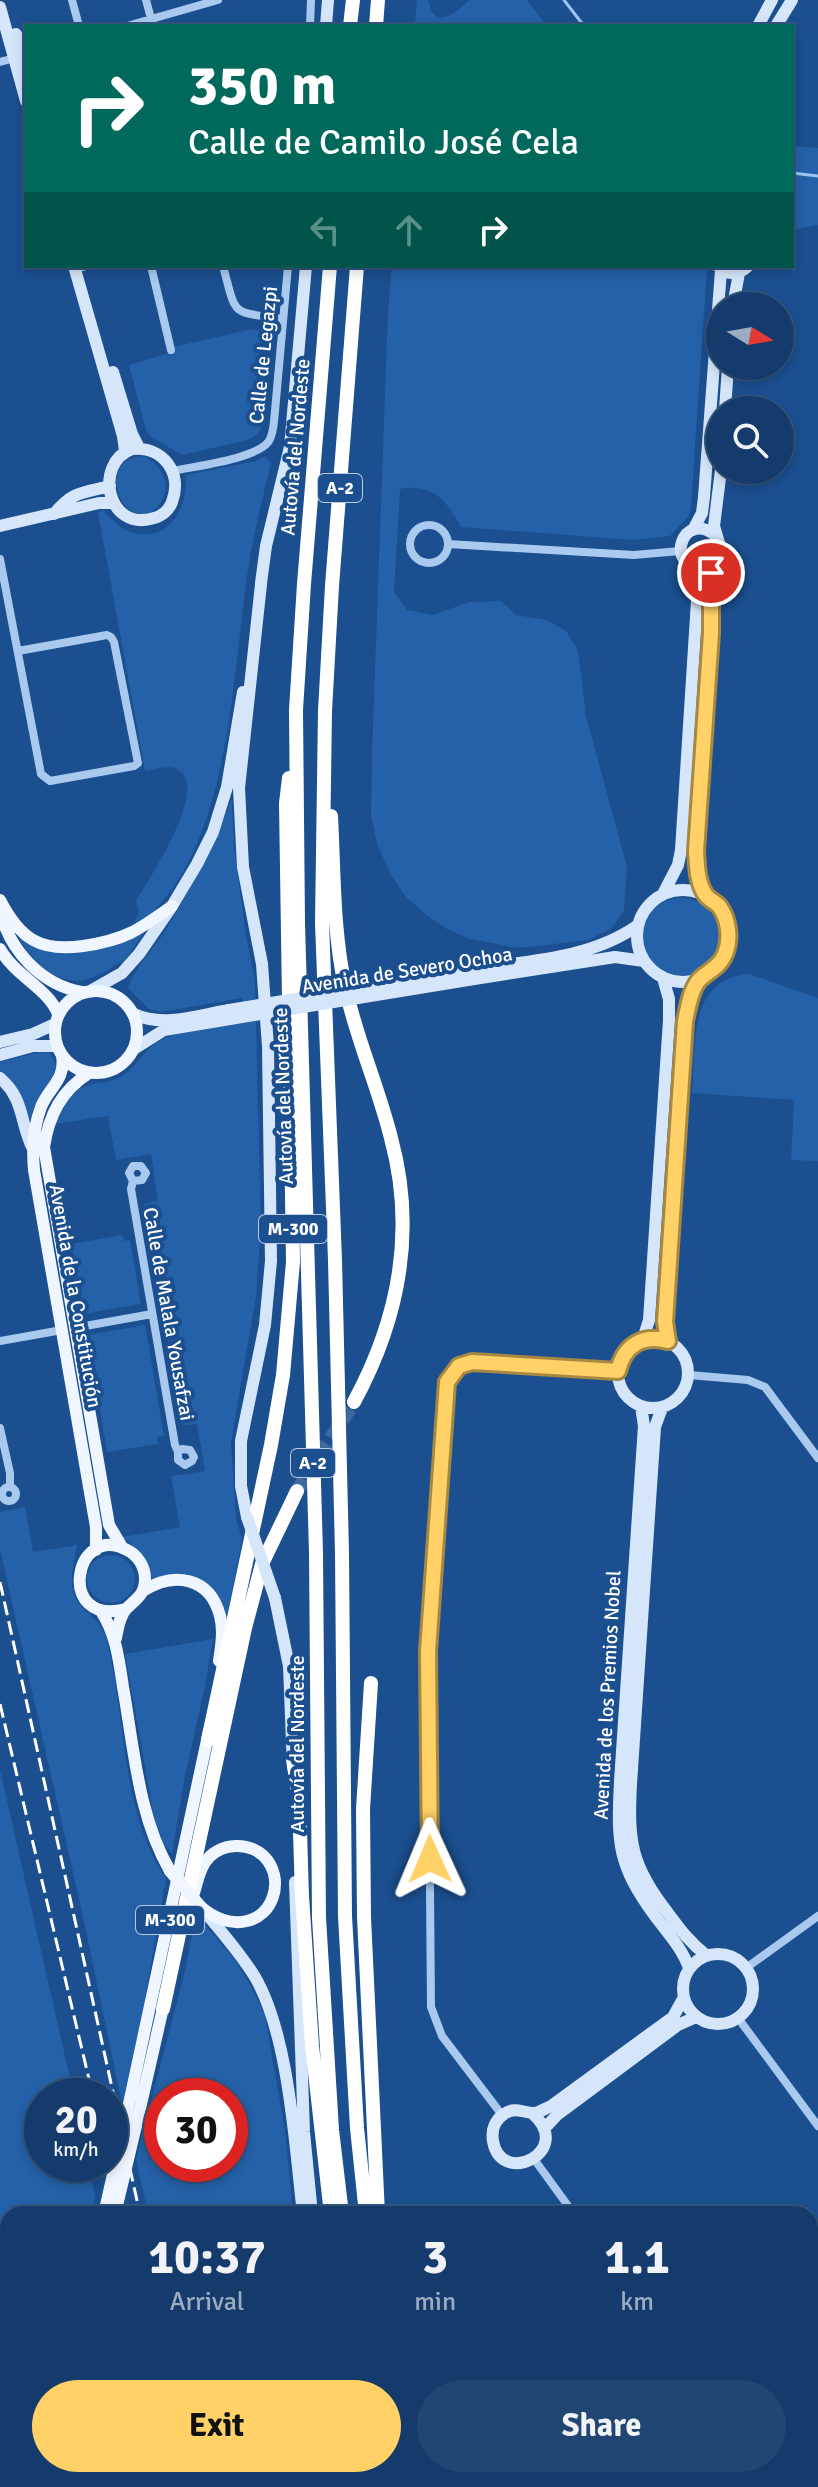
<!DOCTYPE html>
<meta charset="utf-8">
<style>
:root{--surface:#143b6b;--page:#214673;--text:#f1f3f6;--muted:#9dadc1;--line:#33557e;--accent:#ffd166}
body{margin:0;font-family:Signika,sans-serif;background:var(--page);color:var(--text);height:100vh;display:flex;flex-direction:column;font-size:30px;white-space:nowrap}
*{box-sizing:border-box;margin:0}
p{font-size:26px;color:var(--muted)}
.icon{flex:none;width:44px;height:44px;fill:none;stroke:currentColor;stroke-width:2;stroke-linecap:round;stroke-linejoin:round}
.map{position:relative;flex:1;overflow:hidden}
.drawer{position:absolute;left:0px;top:2206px;width:818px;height:282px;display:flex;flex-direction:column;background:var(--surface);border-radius:24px 24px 0 0;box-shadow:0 4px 12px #0003,0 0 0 2px var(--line)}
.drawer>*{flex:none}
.guide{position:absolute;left:24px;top:24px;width:770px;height:244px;border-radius:0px;box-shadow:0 4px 12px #0003,0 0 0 2px var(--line);background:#00695c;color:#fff;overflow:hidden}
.needle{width:52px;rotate:101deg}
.buttons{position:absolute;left:706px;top:292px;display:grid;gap:16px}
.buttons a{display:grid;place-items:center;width:88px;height:88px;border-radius:50%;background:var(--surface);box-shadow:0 4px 12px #0003,0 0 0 2px var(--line);font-size:40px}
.speed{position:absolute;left:24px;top:2078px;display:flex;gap:16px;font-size:40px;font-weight:700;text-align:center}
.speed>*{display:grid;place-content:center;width:104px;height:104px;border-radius:50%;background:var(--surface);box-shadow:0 4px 12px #0003,0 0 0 2px var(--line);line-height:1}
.speed small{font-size:20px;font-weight:400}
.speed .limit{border:12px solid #d22;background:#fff;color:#111}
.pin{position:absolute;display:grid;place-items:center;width:68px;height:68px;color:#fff;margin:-34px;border:4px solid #fff;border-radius:50%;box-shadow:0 2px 8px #0007}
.me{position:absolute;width:88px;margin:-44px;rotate:359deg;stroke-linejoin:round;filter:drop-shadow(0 0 6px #0008)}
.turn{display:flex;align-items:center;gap:28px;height:168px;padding:0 32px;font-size:36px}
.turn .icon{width:104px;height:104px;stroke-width:2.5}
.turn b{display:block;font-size:56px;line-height:68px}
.lanes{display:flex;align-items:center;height:76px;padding:0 32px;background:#0003;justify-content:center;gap:40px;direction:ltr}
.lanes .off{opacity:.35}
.eta{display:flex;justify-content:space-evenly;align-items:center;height:136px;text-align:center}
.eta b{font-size:48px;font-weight:700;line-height:56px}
.cta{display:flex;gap:16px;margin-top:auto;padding:16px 32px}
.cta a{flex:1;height:92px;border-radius:48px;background:var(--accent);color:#111;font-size:32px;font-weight:700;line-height:92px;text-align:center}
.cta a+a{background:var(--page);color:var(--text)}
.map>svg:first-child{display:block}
.green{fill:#2461a8;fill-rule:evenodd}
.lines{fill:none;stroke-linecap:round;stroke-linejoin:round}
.stream{stroke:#9cc4f0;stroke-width:3}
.highway-tunnel{stroke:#3d69a0;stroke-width:14;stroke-dasharray:14 7;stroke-linecap:butt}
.street{stroke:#a9c9ee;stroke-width:8}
.secondary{stroke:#d6e6fa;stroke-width:12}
.primary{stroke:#f0f6ff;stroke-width:12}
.highway{stroke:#fff;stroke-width:14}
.rail{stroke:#fff;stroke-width:3;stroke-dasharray:14 6;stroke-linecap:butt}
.secondary-bridge{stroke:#d6e6fa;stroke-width:12}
.primary-bridge{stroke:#f0f6ff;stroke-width:12}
.route-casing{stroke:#a68842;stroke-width:20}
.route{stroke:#ffd166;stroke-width:14}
.labels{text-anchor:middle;stroke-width:8;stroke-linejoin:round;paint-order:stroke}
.shield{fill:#1b4f8f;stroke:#bbcadd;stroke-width:2}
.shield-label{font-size:18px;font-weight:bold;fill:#fff}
.street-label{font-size:20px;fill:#fff;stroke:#1b4f8f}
</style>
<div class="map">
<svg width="818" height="2487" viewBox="0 0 818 2487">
<rect width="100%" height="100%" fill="#1b4f8f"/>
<path class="green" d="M417,0H428C434,31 456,14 469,0H527L547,26H415Z
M792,146L818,148V225L792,230Z
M392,266H706L707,269L691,506L689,516L670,536L633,540L461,527C446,500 433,483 400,489L394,592L407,610L433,615L469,602L501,601L516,615L547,620L566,631L578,650L586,716L627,867L624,910L612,928L589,940L518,948L470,939L447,929L428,916L405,896L390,873L377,844L371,814L372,753L388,311Z
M253,329L268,333L270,337L261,429L256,435L248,440L182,455L150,436L146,430L129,365L173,352V347Z
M143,456C162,463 174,488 158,506C127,540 90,459 143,456Z
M265,456L271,463C262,501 252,539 247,577C231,685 230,852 138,926L135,921L139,911L136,901C149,880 206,792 181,772C172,763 156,769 145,771L98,512L104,511C140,557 189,531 186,475L256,461Z
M232,799L234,847L246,936L255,981L261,1227L256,1297L231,1442L236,1518L242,1539L227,1617C217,1581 188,1563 152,1580L144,1555L122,1537L180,1527L171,1476L205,1471L197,1424L183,1425L144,1204L158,1201L151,1154L116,1160L108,1116L55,1124C64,1105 73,1087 96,1083C104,1082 113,1081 120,1077C136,1068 144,1049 161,1040C182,1029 220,1027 245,1022L242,998L161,1012L149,1009L128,988C136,965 156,947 168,926C193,885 213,844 232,799Z
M642 937a39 39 0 1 1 78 0a39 39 0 1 1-78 0Z
M144,933L122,964L120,962C76,995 49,982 19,939V937C49,966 110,949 144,933Z
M749,974L818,998V1161L791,1160L794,1100L692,1093C696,1047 687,978 749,974Z
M40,1052L50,1053L58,1069L34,1107L29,1122L0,1073V1062Z
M122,1235L124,1241L130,1240L141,1304L83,1314L71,1244Z
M145,1325L164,1436L157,1437L158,1444L107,1452L88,1335Z
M25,1507L33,1552L78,1545C74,1553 75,1559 73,1568C65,1614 99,1607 107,1641C126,1715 121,1815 166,1878L141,2022L122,2104L82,1912L0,1550V1512Z
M87 1579a24 24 0 1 1 48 0a24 24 0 1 1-48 0Z
M213,1639L205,1686L185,1776L172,1854L164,1844L154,1817L125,1654Z
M0,1770L74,2096H42V2164H88L95,2196L92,2214H8V2221L0,2225Z
M196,1914L234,1959L251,1986L265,2016L285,2130L293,2214H148L136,2159L184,1975ZM162,2096H230V2164H162Z
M209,2480H333L334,2487H210Z"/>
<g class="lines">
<path class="stream" d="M564,0L584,26
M792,173L818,176"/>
<path class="highway-tunnel" d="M297,1491L354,1402"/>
<path class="street" d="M72,0L79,26
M146,0L153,26
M127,26L218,0
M310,26L311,0
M0,62L19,57
M151,266L171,350
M223,266C237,318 230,311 283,319
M82,267L86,266
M173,471C195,466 257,459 269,441C274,433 274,420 275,411L288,266
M410 544a19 19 0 1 1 38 0a19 19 0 1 1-38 0Z
M448,544L634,555L680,551
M0,559L41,774L50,781L134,766L138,763L114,642L111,637L107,635L18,651
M133,1181L142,1180L146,1173L141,1166H133L129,1173L133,1181L131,1189L175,1445L178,1452V1460L185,1465L192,1461L194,1457L190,1450L182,1449L178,1452
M74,1328L152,1314
M0,1341L62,1330
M689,1375L748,1380L765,1387L818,1458
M0,1428L10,1473V1487
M2 1494a7 7 0 1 1 14 0a7 7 0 1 1-14 0Z
M746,1968L818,1916
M738,2018L818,2126
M502,2115L442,2036L431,2007L428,1651L447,1382L459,1366L472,1362L618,1371
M534,2159L574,2214
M770,2480L775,2487"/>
<path class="secondary" d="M0,7L26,101
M326,26L328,0
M758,26L772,0
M776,26L792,0
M16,34L26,65
M74,266L123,436L125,451
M718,266C727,276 739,275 748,266
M733,306L739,273
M113,372L132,434L139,448
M725,410L728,366
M132,449C163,446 183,473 172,502C169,510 162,516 154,518C107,533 93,463 132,449Z
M54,514C73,491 82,493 110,486
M0,526L99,503H113
M693,530L702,513L704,497L721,270
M715,535C682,509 663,570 705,567L717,558L719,543L714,526L721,470
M261,583L266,546L290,447L306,266
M637 936a46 46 0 1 1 92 0a46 46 0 1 1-92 0Z
M663,894L678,865L681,850L697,601L691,566
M705,895L700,880L696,851L711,633V564
M467,970C525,961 588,960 637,926
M468,980L615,957L644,961
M92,990L122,973L139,954L172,906L197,864L213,832L227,787L243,692
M134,1014C163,1028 199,1015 229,1010
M0,1042L33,1034L55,1024
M134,1049L164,1030L230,1019
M0,1055L33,1046H57
M0,1078C24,1098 20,1122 32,1147
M618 1373a35 35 0 1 1 70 0a35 35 0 1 1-70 0Z
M643,1339L649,1320L669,1020V999L663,978
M668,1341L665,1322L685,1021L692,992L700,979
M641,1406L644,1426L620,1781C617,1843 617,1864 655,1916C667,1932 682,1948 689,1968
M662,1408L655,1427L631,1784C628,1842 631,1866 668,1913C680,1929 690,1943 706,1955
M247,1517L241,1486V1441L265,1325L271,1261L268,1046L262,964L243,867L239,788L262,575
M275,1598L289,1666L293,1767
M295,1882L304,2132L312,2214
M206,1913C223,1934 241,1954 255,1977C289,2035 295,2147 303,2214
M683 1989a35 35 0 1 1 70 0a35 35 0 1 1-70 0Z
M533,2114C575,2151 501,2188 493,2141C491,2130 495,2120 504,2114C515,2106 523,2113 534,2113C539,2113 546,2108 551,2106L673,2017L683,1999
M544,2129L557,2115L678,2025L696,2017
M348,2480L349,2487"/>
<path class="primary" d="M0,900C20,939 40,952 83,946C125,940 139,930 172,906
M0,909C8,949 41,985 82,992
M0,949C15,976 49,989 58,1014
M55 1032a41 41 0 1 1 82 0a41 41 0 1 1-82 0Z
M62,1056C66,1080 49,1087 41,1107C33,1128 32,1148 34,1170L96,1527V1550
M89,1073C61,1091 49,1115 44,1147L109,1525L122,1547
M143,1591C174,1571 210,1577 220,1616C224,1630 221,1647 219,1661
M101,1611C116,1634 119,1660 123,1687C134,1748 138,1816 170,1871
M116,1638C118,1628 119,1617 126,1609C136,1599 145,1595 145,1579C145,1567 138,1555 127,1550C74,1521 55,1628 126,1609
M194,1893C197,1883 199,1872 204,1864C218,1841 253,1840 268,1861C283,1883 273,1915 247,1921C231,1925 213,1918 201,1907
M130,2099L209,1731
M139,2113L165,1999
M42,2487L44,2480
M54,2487L56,2480"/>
<path class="highway" d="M350,26L353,0
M376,26L378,0
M330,266L304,584L296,710L298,923L316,1553L319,1918L332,2130L342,2214
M357,266L332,586L325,711L322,923L335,1260L342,1553L345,1916L357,2128L366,2214
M331,816C334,872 333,931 345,986C356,1038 378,1086 391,1138C416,1230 399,1319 354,1402
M371,1683L363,1809L364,1917L378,2214
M208,1740L271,1445L283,1375L293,1262L286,803L289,778
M293,1759L299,1799L302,1896L312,2046L331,2214
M163,2009L245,1628L262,1564L297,1491
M378,2480L379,2487
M405,2480L406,2487"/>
<path class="rail" d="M0,1582L140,2214
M0,1704L93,2096
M109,2164L120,2214
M182,2480L184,2487
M200,2480L201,2487"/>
<path class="secondary-bridge" d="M229,1010L467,970
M230,1019L468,980
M247,1517L275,1598"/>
<path class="primary-bridge" d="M170,1871L201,1907
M104,2214L130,2099
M115,2214L139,2113"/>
</g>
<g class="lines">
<g class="route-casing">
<path id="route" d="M430,1859L428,1651L447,1382L459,1366L472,1362L618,1371C624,1345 643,1334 668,1341L665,1322L685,1021C688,1008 690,991 699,980C708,971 720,967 725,954C731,939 729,919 719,906C715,902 708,899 705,894C697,882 697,865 696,851L711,633V573"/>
</g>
<use href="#route" class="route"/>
</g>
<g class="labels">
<g class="shield">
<rect x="318" y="474" width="44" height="28" rx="6"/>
<rect x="259" y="1215" width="68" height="28" rx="6"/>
<rect x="291" y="1449" width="44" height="28" rx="6"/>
<rect x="136" y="1906" width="68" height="28" rx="6"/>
</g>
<g class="shield-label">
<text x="340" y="494">A-2</text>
<text x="293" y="1235">M-300</text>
<text x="313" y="1469">A-2</text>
<text x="170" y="1926">M-300</text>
</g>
<g class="street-label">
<text transform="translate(263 355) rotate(-84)" y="7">Calle de Legazpi</text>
<text transform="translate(295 447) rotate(-85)" y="7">Autovía del Nordeste</text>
<text transform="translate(407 970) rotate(-9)" y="7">Avenida de Severo Ochoa</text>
<text transform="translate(283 1096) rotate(-92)" y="7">Autovía del Nordeste</text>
<text transform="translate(76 1296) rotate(80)" y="7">Avenida de la Constitución</text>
<text transform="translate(169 1314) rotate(80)" y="7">Calle de Malala Yousafzai</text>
<text transform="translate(607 1695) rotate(-87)" y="7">Avenida de los Premios Nobel</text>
<text transform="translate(297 1744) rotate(-90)" y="7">Autovía del Nordeste</text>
</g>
</g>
</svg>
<div class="buttons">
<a><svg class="needle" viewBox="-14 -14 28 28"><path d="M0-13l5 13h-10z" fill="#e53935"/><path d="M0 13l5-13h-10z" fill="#9dadc1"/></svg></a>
<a><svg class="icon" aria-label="search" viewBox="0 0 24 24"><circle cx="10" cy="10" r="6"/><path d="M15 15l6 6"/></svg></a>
</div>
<div class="speed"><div>20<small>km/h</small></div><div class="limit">30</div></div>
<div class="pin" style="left:711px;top:573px;background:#d93025"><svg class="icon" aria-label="arrive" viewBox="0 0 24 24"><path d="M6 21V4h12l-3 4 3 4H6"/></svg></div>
<svg class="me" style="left:430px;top:1859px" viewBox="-20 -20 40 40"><path d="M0-17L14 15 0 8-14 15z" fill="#ffd166" stroke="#fff" stroke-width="4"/></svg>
<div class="guide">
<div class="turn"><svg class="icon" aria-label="right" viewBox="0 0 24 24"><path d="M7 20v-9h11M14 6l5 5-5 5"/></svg><div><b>350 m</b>Calle de Camilo José Cela</div></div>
<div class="lanes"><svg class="icon off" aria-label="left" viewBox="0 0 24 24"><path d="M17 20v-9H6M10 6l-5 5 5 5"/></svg><svg class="icon off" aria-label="ahead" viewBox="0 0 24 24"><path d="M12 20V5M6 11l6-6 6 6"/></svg><svg class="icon" aria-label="right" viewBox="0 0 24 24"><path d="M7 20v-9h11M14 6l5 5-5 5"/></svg></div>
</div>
<section class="drawer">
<div class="eta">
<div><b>10:37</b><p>Arrival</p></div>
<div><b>3</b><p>min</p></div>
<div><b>1.1</b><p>km</p></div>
</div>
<div class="cta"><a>Exit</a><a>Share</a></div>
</section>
</div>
